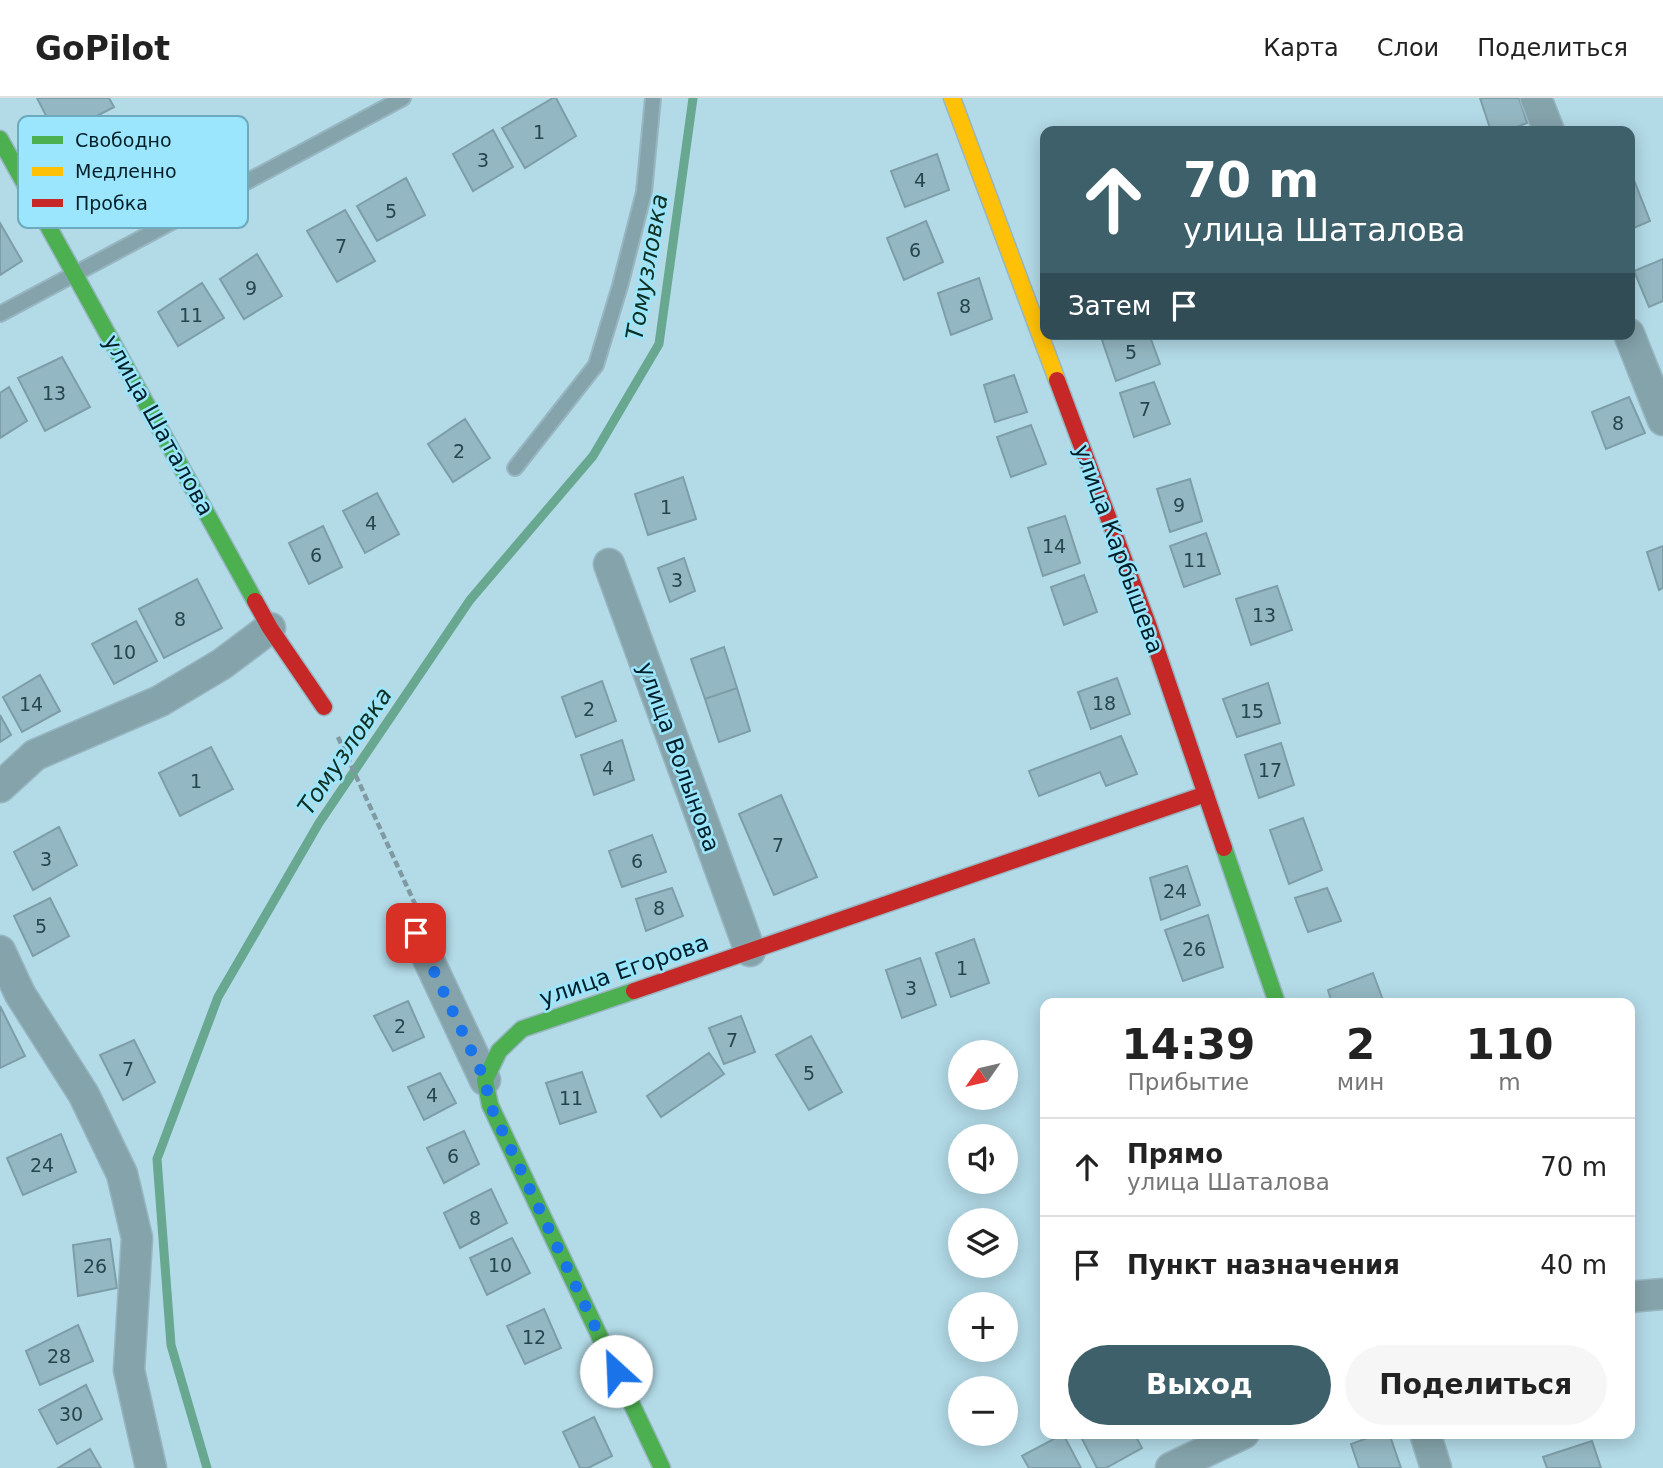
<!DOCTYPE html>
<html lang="ru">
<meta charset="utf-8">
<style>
:root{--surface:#fff;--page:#f6f6f6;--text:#222;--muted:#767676;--line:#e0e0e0;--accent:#3e606b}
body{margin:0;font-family:"DejaVu Sans",sans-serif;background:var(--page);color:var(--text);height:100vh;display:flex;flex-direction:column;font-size:26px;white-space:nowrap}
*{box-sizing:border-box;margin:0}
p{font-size:23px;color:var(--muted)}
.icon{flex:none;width:38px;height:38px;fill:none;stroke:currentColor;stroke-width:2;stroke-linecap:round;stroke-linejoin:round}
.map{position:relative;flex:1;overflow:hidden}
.details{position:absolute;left:1040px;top:900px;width:595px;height:441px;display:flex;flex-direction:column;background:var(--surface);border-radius:14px;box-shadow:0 4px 18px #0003}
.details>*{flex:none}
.hud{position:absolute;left:1040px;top:28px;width:595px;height:214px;border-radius:14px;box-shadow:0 4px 18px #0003;background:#3e606b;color:#fff;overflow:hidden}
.needle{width:46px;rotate:236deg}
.controls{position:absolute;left:948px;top:942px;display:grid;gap:14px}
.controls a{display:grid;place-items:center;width:70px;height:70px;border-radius:50%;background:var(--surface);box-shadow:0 4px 18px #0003;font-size:35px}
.pin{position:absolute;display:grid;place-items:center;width:60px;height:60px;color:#fff;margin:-30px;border-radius:14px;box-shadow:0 4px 10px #0006}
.me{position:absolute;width:77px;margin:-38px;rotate:335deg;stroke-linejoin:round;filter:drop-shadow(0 0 5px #0008)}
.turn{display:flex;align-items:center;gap:24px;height:147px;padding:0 28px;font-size:32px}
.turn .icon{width:91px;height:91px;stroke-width:2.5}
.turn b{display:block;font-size:49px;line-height:60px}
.then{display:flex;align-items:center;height:66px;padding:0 28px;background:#0003;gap:14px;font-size:26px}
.eta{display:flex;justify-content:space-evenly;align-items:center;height:119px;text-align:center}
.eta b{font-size:42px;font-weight:600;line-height:49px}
.button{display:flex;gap:14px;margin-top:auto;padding:14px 28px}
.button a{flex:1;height:80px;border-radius:42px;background:var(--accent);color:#fff;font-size:28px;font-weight:600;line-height:80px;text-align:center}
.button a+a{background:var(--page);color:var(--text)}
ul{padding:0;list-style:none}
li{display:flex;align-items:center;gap:21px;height:98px;padding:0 28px;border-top:2px solid var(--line)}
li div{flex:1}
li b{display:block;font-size:26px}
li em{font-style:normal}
header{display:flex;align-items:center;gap:42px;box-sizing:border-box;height:98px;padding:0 35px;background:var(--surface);border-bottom:2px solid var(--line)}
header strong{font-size:33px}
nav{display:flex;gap:38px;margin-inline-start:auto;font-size:24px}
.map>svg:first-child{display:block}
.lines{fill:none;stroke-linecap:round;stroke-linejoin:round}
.stream{stroke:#68a790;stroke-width:9}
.building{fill:#94b8c3;stroke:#7d9ea8;stroke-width:2}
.lane-casing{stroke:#97b6c1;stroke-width:18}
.street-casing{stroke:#97b6c1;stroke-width:33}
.fast-casing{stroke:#97b6c1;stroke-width:19}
.slow-casing{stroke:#97b6c1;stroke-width:19}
.jam-casing{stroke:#97b6c1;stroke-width:19}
.path{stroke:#809aa2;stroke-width:4.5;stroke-dasharray:7 3.5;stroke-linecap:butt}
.lane{stroke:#85a3ab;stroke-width:14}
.street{stroke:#85a3ab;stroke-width:30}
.fast{stroke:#4caf50;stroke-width:16}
.slow{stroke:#ffc107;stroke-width:16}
.jam{stroke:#c62828;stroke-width:16}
.route{stroke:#1a73e8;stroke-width:12;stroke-dasharray:0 21.6}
.labels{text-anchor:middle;stroke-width:5;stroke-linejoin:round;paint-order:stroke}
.number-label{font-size:19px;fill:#25454f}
.street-label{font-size:23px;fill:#001f28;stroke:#9ce6fd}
.water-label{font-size:24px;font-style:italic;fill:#0f3020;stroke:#9ce6fd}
.key{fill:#9ce6fd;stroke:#6daabd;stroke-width:2}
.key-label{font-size:19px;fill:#001f28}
</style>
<header>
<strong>GoPilot</strong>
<nav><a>Карта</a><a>Слои</a><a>Поделиться</a></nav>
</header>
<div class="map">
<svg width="1663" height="1370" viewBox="0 0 1663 1370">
<rect width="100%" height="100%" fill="#b2dae7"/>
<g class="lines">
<path class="stream" d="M207,1370L171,1247L157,1061L218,899L319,725L470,502L593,358L659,246L693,0"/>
</g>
<path class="building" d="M37,0H109L114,9L57,39Z
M553,0H556L576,38L525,70L502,30Z
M1480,0H1519L1527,25L1506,33H1491Z
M493,32L513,69L473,93L453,56Z
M937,56L949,92L905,109L891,73Z
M406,80L425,117L377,143L357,108Z
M1634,82L1650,123L1629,132V84Z
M345,112L375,163L337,184L307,133Z
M926,123L943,164L904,182L887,140Z
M0,125L22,163L0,177Z
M257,156L282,198L244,221L220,181Z
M1663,161V203L1649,209L1634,173Z
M979,180L992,221L951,237L938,195Z
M202,185L224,220L178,248L158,214Z
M1118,236H1149L1160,266L1116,283L1102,242Z
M62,259L90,309L45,333L18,280Z
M1014,277L1027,314L995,324L984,287Z
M1154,284L1170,326L1134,339L1120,295Z
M9,289L27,323L0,340V295Z
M1629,299L1645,335L1606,351L1592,314Z
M465,321L490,360L453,384L428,346Z
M1031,327L1046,366L1011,379L997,339Z
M683,379L696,421L648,437L635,396Z
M1190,381L1202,423L1170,434L1157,391Z
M377,395L399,436L365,455L343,413Z
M1065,418L1080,465L1043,478L1028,430Z
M323,428L342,469L309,486L289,445Z
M1206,435L1220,476L1184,489L1170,448Z
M1663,448V490L1659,492L1647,454Z
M684,460L695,493L670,504L658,470Z
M1084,477L1097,514L1064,527L1051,489Z
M197,481L222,530L164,560L139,511Z
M1277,488L1292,532L1251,547L1236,501Z
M136,523L157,563L114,586L92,546Z
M724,549L737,590L705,601L691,561Z
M40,577L60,613L22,634L3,599Z
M1117,580L1130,616L1091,631L1078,594Z
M602,583L616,623L576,639L562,599Z
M1268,585L1280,625L1237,639L1223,601Z
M737,590L750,633L719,644L705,601Z
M0,617L11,637L0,644Z
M1121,638L1137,676L1106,688L1100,674L1039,698L1029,673Z
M622,642L634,682L594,697L581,657Z
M1281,645L1294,687L1259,700L1245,657Z
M211,649L233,691L180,718L159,675Z
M781,697L817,779L774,797L739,716Z
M1303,720L1322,772L1289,786L1270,732Z
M59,729L77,767L33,792L14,754Z
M652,737L666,774L622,789L609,753Z
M1187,768L1200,807L1161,822L1150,780Z
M672,790L683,818L646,833L636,801Z
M1327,790L1341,823L1308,834L1295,800Z
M50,800L69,838L33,858L14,818Z
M1208,817L1223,869L1183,883L1165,832Z
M974,841L989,885L951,899L936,855Z
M920,860L936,907L902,920L886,872Z
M1373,875L1384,905H1332L1328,892Z
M408,903L424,939L393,953L374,918Z
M0,908L25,958L0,970Z
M741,918L755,954L724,966L709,930Z
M811,938L842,994L809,1012L776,957Z
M134,942L155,984L123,1002L100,957Z
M709,955L724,976L661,1019L647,998Z
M582,974L596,1014L560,1026L546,985Z
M440,975L456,1005L424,1022L408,989Z
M464,1033L479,1066L444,1085L427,1050Z
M61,1036L76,1074L23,1097L7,1060Z
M491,1091L507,1125L460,1150L444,1115Z
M512,1140L530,1175L487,1197L470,1160Z
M110,1141L117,1190L78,1198L73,1147Z
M544,1211L561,1250L525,1266L507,1228Z
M78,1227L93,1263L40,1287L26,1253Z
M86,1287L102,1321L57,1346L39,1312Z
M594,1319L612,1358L588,1370H580L563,1334Z
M1079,1335H1134L1142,1350L1106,1370H1097Z
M1381,1335H1389L1401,1370H1359L1351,1346Z
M1063,1336L1081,1370H1029L1022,1358Z
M1592,1343L1601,1370H1547L1543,1359Z
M90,1351L101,1370H58Z"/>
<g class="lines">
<g class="lane-casing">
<path id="lane" d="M0,216L403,0
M515,370L596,267L620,188L644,94L653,0"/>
</g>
<g class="street-casing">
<path id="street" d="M1536,0L1549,33
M1629,236L1663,322
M609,466L750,853
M0,689L35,657L160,603L222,566L270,530
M416,835L485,982
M0,853L20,896L84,997L122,1076L137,1140L129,1272L151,1370
M1629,1199L1663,1196
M1425,1335L1436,1370
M1171,1370L1244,1335"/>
</g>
<g class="fast-casing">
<path id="fast" d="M0,41L255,503
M1224,750L1277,905
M634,893L522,931L499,953L485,982L490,1007L662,1370"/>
</g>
<g class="slow-casing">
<path id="slow" d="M952,0L1057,282"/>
</g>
<g class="jam-casing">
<path id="jam" d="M1057,282L1148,526L1224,750
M255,503L270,530L324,609
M634,893L1206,696"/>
</g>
<path class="path" d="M338,639L415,806"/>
<use href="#lane" class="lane"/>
<use href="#street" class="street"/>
<use href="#fast" class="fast"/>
<use href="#slow" class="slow"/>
<use href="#jam" class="jam"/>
</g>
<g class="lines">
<path class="route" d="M416,835L485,982L490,1007L616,1273"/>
</g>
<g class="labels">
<g class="number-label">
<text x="539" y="41">1</text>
<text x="483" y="69">3</text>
<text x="920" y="89">4</text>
<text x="391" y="120">5</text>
<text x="341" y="155">7</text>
<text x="915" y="159">6</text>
<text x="251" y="197">9</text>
<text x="965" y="215">8</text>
<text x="191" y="224">11</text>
<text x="1131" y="261">5</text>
<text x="54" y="302">13</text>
<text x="1145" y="318">7</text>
<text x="1618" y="332">8</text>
<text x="459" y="360">2</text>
<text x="1179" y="414">9</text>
<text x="666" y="416">1</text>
<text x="371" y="432">4</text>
<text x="1054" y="455">14</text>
<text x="316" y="464">6</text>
<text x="1195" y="469">11</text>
<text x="677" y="489">3</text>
<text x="1264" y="524">13</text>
<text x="180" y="528">8</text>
<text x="124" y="561">10</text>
<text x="1104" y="612">18</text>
<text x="31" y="613">14</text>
<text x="589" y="618">2</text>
<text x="1252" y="620">15</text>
<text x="608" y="677">4</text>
<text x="1270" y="679">17</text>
<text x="196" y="690">1</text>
<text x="778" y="754">7</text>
<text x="46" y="768">3</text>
<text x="637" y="770">6</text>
<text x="1175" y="800">24</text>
<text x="659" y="817">8</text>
<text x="41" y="835">5</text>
<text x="1194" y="858">26</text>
<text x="962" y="877">1</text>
<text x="911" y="897">3</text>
<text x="400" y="935">2</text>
<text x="732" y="949">7</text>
<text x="128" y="978">7</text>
<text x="809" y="982">5</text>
<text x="432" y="1004">4</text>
<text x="571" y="1007">11</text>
<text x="453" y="1065">6</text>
<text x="42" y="1074">24</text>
<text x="475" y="1127">8</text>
<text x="500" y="1174">10</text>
<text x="95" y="1175">26</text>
<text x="534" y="1246">12</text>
<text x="59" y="1265">28</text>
<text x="71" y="1323">30</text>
</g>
<g class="street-label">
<text transform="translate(159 327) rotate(61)" y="8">улица Шаталова</text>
<text transform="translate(1119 451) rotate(70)" y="8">улица Карбышева</text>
<text transform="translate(679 659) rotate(70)" y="8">улица Волынова</text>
<text transform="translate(624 872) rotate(-19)" y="8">улица Егорова</text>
</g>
<g class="water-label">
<text transform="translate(647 169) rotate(-80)" y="8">Томузловка</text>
<text transform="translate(345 653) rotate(-56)" y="8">Томузловка</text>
</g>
</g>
<rect x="18" y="18" width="230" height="112" rx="10" class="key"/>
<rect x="32" y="38" width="31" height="8" fill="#4caf50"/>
<rect x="32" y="69" width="31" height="9" fill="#ffc107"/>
<rect x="32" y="101" width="31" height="8" fill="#c62828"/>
<g class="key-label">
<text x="75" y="49">Свободно</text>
<text x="75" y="80">Медленно</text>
<text x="75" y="112">Пробка</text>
</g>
</svg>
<div class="controls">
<a><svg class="needle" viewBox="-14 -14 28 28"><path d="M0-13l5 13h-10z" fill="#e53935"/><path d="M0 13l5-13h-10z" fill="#767676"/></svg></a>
<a><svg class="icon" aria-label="sound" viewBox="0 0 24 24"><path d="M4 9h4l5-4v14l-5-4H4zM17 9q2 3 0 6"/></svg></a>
<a><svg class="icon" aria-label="layers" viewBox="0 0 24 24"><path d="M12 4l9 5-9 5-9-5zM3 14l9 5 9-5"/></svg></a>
<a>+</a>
<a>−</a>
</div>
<div class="pin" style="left:416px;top:835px;background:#d93025"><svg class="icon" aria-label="arrive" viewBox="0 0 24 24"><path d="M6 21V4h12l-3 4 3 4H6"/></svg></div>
<svg class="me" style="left:616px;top:1273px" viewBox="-20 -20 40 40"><circle r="19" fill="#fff"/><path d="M0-13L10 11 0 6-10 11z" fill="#1a73e8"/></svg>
<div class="hud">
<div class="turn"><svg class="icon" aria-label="ahead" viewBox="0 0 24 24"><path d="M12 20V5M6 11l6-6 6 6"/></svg><div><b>70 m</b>улица Шаталова</div></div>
<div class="then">Затем<svg class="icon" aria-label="arrive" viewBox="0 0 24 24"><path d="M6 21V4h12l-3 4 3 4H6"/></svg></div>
</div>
<section class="details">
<div class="eta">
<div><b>14:39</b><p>Прибытие</p></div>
<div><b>2</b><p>мин</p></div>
<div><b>110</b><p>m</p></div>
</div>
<ul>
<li><svg class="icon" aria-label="ahead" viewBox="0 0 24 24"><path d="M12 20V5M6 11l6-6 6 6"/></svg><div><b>Прямо</b><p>улица Шаталова</p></div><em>70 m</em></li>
<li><svg class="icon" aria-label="arrive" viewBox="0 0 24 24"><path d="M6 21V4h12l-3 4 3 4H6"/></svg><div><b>Пункт назначения</b></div><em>40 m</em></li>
</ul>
<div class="button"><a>Выход</a><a>Поделиться</a></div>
</section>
</div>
